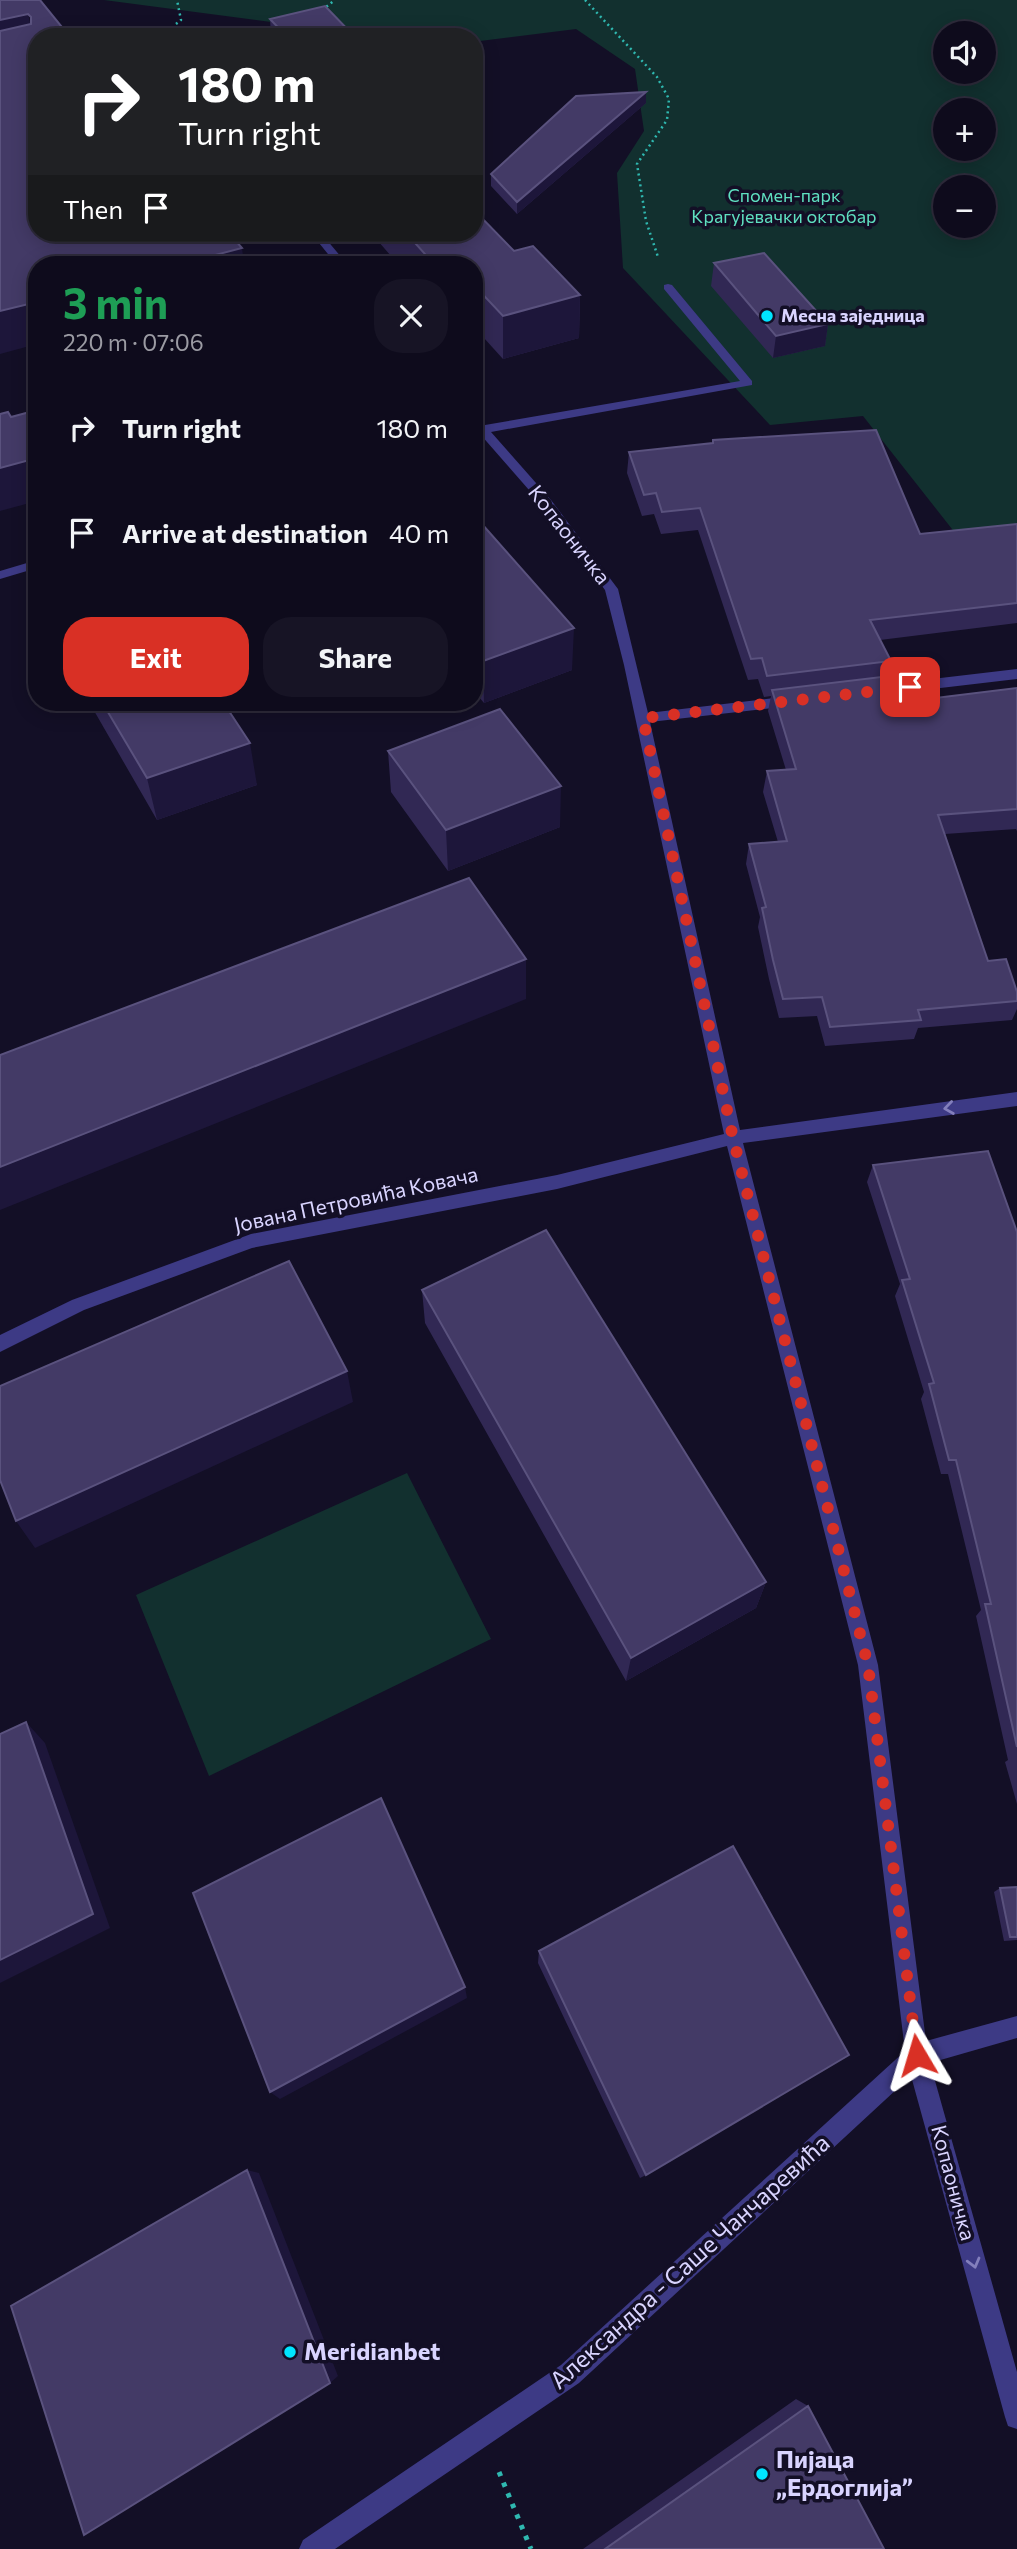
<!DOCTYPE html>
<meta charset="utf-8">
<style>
:root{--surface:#0e0b1c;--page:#171425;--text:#f1f3f6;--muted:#9b9ba3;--line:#2e2b3b;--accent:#d93025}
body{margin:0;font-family:Commissioner,sans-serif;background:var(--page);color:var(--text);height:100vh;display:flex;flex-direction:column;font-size:26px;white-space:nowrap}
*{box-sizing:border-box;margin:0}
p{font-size:23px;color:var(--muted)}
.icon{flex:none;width:38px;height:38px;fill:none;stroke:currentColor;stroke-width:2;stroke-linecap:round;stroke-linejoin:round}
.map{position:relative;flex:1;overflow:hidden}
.drawer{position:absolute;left:28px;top:256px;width:455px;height:455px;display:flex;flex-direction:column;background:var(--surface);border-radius:28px;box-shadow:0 4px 18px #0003,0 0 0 2px var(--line)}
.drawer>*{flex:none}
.guide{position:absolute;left:28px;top:28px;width:455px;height:214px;border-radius:28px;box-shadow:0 4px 18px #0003,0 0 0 2px var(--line);background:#202124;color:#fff;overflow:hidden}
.fabs{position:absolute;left:933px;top:21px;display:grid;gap:14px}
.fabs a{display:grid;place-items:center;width:63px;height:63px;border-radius:50%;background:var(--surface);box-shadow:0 4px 18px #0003,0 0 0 2px var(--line);font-size:35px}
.pin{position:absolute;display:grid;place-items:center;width:60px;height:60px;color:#fff;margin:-30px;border-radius:14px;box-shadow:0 4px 10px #0006}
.me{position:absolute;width:77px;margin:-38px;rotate:353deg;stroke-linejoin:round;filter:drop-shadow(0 0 5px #0008)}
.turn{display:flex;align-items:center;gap:24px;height:147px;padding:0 35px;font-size:32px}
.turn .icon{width:91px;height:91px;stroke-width:2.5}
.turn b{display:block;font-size:49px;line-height:60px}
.then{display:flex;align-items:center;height:66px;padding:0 35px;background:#0003;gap:14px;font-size:26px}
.round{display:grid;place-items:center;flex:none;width:74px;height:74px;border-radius:28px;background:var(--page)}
.head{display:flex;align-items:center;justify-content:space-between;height:119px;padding:0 35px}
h1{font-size:42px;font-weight:700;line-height:52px;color:#1e9e55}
.cta{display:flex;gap:14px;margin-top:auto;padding:14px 35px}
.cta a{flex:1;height:80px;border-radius:28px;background:var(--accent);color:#fff;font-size:28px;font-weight:700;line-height:80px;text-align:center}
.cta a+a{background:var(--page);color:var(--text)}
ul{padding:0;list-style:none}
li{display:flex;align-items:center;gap:21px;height:105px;padding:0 35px}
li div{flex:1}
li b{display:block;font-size:26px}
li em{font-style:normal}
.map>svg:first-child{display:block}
.green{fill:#12302f;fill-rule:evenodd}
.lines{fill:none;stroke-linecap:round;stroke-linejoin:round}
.path-far1{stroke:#2fb8b0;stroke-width:2.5;stroke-dasharray:2 3.5;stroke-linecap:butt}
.path{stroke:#2fb8b0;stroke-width:5;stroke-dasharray:4.5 7;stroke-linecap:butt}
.minor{fill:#3d3a85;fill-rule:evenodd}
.wall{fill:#312854}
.shaded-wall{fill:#1d163a}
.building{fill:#433a66;stroke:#5a527e;stroke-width:2}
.oneway{stroke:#837fbc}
.route{stroke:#d93025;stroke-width:12;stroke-dasharray:0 21.6}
.poi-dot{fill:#00e5ff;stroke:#130f26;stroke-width:2.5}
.labels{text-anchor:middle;stroke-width:7;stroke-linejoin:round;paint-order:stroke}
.far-park-label{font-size:18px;fill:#5fe0c0;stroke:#130f26}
.far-poi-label{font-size:18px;font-weight:bold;fill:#d9d4ff;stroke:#130f26;text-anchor:start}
.street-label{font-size:21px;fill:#d9d4ff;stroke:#130f26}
.near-street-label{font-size:24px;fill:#d9d4ff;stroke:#130f26}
.near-poi-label{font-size:24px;font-weight:bold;fill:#d9d4ff;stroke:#130f26;text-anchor:start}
</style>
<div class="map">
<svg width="1017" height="2549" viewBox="0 0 1017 2549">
<rect width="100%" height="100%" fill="#130f26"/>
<path class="green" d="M104,0H1017V538L963,543L863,416L770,425L623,268L617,173L644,131L635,69L576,29L480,41H474V37H386ZM945,33H984V72H945ZM945,110H984V149H945ZM945,187H984V226H945Z
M407,1473L491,1639L209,1776L136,1595Z"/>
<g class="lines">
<path class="path-far1" d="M585,0L657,77L669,99L667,120L637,164L646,221L658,257
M322,10L335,0
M176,24L181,20L177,0"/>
<path class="path" d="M499,2472L531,2549"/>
<path class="minor" d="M137,34L150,37H132Z
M311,233H321L347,264H336Z
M668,284L672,285L752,381V385L491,432L551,500L618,589L648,713L791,696L798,701L791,706L650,722L740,1130L1017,1092V1106L743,1143L878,1665L926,2041L1017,2016V2038L930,2063L1017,2372V2429L1008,2426L1005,2417L911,2076L579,2383L335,2549H299L303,2540L561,2365L905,2051L858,1665L727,1146L557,1189L252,1248L84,1310L0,1352V1335L72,1300L251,1234L557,1175L724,1134L624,665L605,590L543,506L480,434L474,435V416L485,425L740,381L664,289V285Z
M37,560V568L0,579V571Z
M1017,669V679L881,695L874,690L881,685Z"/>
</g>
<path class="wall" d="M270,19L355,37H271Z
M646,92V103L517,214L491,186V174Z
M371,233H474L514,251L580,295L579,338L503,359L474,327V264H398Z
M714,263L828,324L825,346L773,358L711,286Z
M713,440L920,534L1017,524V623L880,640L891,661L887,677L911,701L1017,688V831L1016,829L945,834L988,961L1017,992V1009L1012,1020L918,1028L914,1039L825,1046L817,1016L779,1018L769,979L758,927L760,917L746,864L749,844L778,842L763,792L767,771L786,770L768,711L771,696L764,697L758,679L748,680L698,530L661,534L654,514L642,516L627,473L629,452L712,444Z
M474,515L572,670L484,703L474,691Z
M89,702H223L257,785L157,820Z
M388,751L560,827L448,871L391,792Z
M873,1165L1017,1232V1804L1005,1762L1008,1760L976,1616L981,1610L948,1474H941L921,1399L924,1392L895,1296L900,1284L867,1182Z
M422,1290L766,1582L756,1608L626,1681L425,1323Z
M1017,1887V1940L1004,1941L994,1892L1000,1888Z
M539,1951L646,2175L640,2178L538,1963Z
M796,2399L808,2406L884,2549H583Z"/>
<path class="shaded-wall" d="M28,14L37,52L0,59V20Z
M646,92V103L517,214V202Z
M242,248L244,264H181Z
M452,260V264H437Z
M580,295L579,338L503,359V316Z
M37,302V344L0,354V311Z
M828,324L825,346L773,358L776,336Z
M37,458V501L0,511V468Z
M574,628L572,670L484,703L483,661Z
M250,743L257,785L157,820L147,778Z
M561,786L560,827L448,871L446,830Z
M526,959V999L0,1210V1167Z
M347,1371L353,1402L35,1548L16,1521Z
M766,1582L756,1608L626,1681L631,1658Z
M26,1722L45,1743L110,1928L0,1983V1960Z
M465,1987L467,1998L280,2099L270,2092Z
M247,2170L259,2173L338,2376L330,2383Z"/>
<path class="building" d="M0,0H40L70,37H37V233H229L242,248L181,264H37V302L0,311V31L31,24V17L28,14L0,20Z
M325,6L355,37H287L270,19Z
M646,92L517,202L491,174L576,96Z
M474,210L514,251L533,246L580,295L503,316L474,285V264H456L452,260L434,264L406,233H474Z
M764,253L828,324L776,336L714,263Z
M37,410V458L0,468V414L8,412L11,417Z
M876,430L920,534L1017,524V603L870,620L891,661L767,676L762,658L751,659L700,508L662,512L656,493L644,495L629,452L713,443V440Z
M474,515L574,628L483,661L474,650Z
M37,582V590L33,583Z
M898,675L911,701L1017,688V809L938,815L988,961L1006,959L1017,992V1001L918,1010L921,1020L830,1027L822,997L783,999L773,960L762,908L766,907L749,844L787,841L767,771L796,769L772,690Z
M102,702H223L250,743L147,778Z
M500,709L561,786L446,830L388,751Z
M469,878L526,959L0,1167V1055Z
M988,1151L1017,1232V1747L985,1604H991L956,1460H949L929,1384L934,1383L902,1280L910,1279L873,1165Z
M546,1230L766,1582L631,1658L422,1290Z
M289,1261L347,1371L16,1521L0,1480V1386Z
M26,1722L93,1914L0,1960V1734Z
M381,1798L465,1987L270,2092L193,1893Z
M733,1846L849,2055L646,2175L539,1951Z
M1017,1887V1937H1010L1000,1888Z
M247,2170L330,2383L84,2535L11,2306Z
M808,2406L884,2549H605Z"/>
<defs><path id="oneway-chevron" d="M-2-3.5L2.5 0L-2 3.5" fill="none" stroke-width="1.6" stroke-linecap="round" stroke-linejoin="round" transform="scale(1.75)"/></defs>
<g class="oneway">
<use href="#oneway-chevron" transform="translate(949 1108) rotate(172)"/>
<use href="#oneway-chevron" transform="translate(974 2263) rotate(75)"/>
</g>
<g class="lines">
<path class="route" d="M910,687L643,718L733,1138L868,1665L917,2055"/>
</g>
<g class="poi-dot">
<circle cx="767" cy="316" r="7"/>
<circle cx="290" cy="2352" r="7"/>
<circle cx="762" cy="2474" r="7"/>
</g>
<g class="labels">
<g class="far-park-label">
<text x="784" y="202">Спомен-парк<tspan x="784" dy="21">Крагујевачки октобар</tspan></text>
</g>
<g class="far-poi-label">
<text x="781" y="322">Месна заједница</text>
</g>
<g class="street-label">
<text transform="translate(569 535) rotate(52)" y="7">Копаоничка</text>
<text transform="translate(356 1200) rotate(-12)" y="7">Јована Петровића Ковача</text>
<text transform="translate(953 2183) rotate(75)" y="7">Копаоничка</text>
</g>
<g class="near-street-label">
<text transform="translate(690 2262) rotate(-42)" y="8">Александра - Саше Чанчаревића</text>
</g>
<g class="near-poi-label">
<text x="304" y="2360">Meridianbet</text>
<text x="776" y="2468">Пијаца<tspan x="776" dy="28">„Ердоглија”</tspan></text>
</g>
</g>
</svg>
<div class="fabs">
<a><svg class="icon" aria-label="sound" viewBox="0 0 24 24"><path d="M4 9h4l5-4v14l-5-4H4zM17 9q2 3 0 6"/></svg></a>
<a>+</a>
<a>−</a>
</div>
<div class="pin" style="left:910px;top:687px;background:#d93025"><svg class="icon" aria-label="arrive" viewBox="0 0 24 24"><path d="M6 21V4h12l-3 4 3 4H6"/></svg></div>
<svg class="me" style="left:917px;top:2055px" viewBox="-20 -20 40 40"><path d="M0-17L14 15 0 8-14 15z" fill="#d93025" stroke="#fff" stroke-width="4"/></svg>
<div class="guide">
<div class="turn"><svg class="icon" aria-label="right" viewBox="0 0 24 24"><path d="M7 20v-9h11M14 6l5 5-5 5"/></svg><div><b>180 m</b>Turn right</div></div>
<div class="then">Then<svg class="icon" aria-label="arrive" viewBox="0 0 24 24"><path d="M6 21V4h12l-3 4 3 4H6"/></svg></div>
</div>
<section class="drawer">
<div class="head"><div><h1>3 min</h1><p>220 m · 07:06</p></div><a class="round"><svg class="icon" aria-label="close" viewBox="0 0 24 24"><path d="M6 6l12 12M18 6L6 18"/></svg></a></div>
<ul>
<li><svg class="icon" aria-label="right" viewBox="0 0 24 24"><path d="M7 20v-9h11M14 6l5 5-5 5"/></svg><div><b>Turn right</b></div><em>180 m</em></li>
<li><svg class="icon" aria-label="arrive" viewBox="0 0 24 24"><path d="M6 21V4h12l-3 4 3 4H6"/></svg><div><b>Arrive at destination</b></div><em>40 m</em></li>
</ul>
<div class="cta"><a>Exit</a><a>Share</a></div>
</section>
</div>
